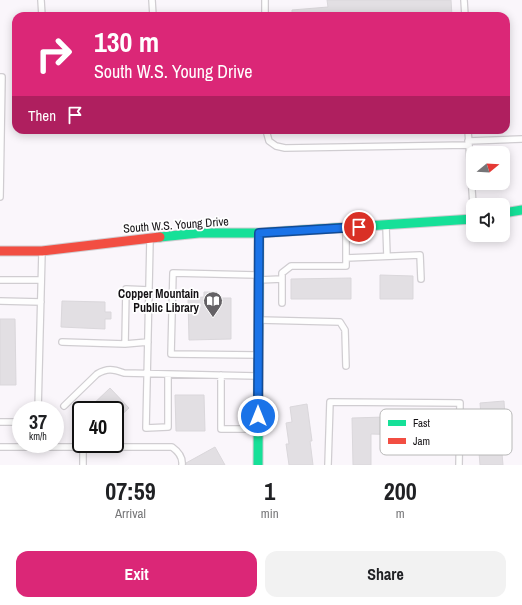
<!DOCTYPE html>
<style>
:root{--surface:#fff;--page:#f2f2f2;--text:#202124;--muted:#757577;--accent:#db2777}
body{margin:0;font-family:"Archivo Narrow",sans-serif;background:var(--page);color:var(--text);height:100vh;display:flex;flex-direction:column;font-size:15px;white-space:nowrap}
*{box-sizing:border-box;margin:0}
p{font-size:13px;color:var(--muted)}
.icon{flex:none;width:22px;height:22px;fill:none;stroke:currentColor;stroke-width:2;stroke-linecap:round;stroke-linejoin:round}
.map{position:relative;height:465px;overflow:hidden}
.side{display:flex;flex-direction:column;background:var(--surface);flex:1}
.side>*{flex:none}
.banner{position:absolute;left:12px;top:12px;width:498px;height:122px;border-radius:12px;box-shadow:0 2px 10px #0003;background:#db2777;color:#fff;overflow:hidden}
.needle{width:26px;rotate:72deg}
.tools{position:absolute;left:466px;top:146px;display:grid;gap:8px}
.tools a{display:grid;place-items:center;width:44px;height:44px;border-radius:8px;background:var(--surface);box-shadow:0 2px 10px #0003;font-size:20px}
.speed{position:absolute;left:12px;top:401px;display:flex;gap:8px;font-size:20px;font-weight:700;text-align:center}
.speed>*{display:grid;place-content:center;width:52px;height:52px;border-radius:50%;background:var(--surface);box-shadow:0 2px 10px #0003;line-height:1}
.speed small{font-size:10px;font-weight:400}
.speed .limit{border:2px solid #111;border-radius:6px;background:#fff;color:#111}
.pin{position:absolute;display:grid;place-items:center;width:34px;height:34px;color:#fff;margin:-17px;border:2px solid #fff;border-radius:50%;box-shadow:0 1px 4px #0007}
.me{position:absolute;width:44px;margin:-22px;rotate:0deg;stroke-linejoin:round;filter:drop-shadow(0 0 3px #0008)}
.turn{display:flex;align-items:center;gap:14px;height:84px;padding:0 16px;font-size:18px}
.turn .icon{width:52px;height:52px;stroke-width:2.5}
.turn b{display:block;font-size:28px;line-height:34px}
.then{display:flex;align-items:center;height:38px;padding:0 16px;background:#0003;gap:8px;font-size:15px}
.eta{display:flex;justify-content:space-evenly;align-items:center;height:68px;text-align:center}
.eta b{font-size:24px;font-weight:700;line-height:28px}
.cta{display:flex;gap:8px;margin-top:auto;padding:8px 16px}
.cta a{flex:1;height:46px;border-radius:12px;background:var(--accent);color:#fff;font-size:16px;font-weight:700;line-height:46px;text-align:center}
.cta a+a{background:var(--page);color:var(--text)}
.map>svg:first-child{display:block}
.building{fill:#e2dfe3;stroke:#dad7db}
.lines{fill:none;stroke-linecap:round;stroke-linejoin:round}
.lane-casing{stroke:#d0cdd1;stroke-width:8}
.fast-casing{stroke:#d0cdd1;stroke-width:11}
.jam-casing{stroke:#d0cdd1;stroke-width:11}
.lane{stroke:#fefefe;stroke-width:5.5}
.fast{stroke:#16e098;stroke-width:9}
.jam{stroke:#f24e42;stroke-width:9}
.route-casing{stroke:#114b97;stroke-width:10}
.route{stroke:#1a73e8;stroke-width:7}
.labels{text-anchor:middle;stroke-width:3.5;stroke-linejoin:round;paint-order:stroke}
.street-label{font-size:12px;fill:#141114;stroke:#fff}
.poi-label{font-size:12px;font-weight:bold;fill:#141114;stroke:#fff;text-anchor:end}
.key{fill:#fff;stroke:#b8b8b8;stroke-width:1}
.key-label{font-size:11px;fill:#141114}
</style>
<div class="map">
<svg width="522" height="465" viewBox="0 0 522 465">
<rect width="100%" height="100%" fill="#faf6fb"/>
<path class="building" d="M327,0H451L452,16H292V10L328,7Z
M380,275L413,276V299H380Z
M351,278V299H291V279Z
M204,292H217V298H231V339L189,340L188,298L204,297Z
M62,301L105,302V312H111V319H105V329L61,327Z
M0,319H15L16,385H0Z
M110,388L129,408L115,421V410H87Z
M175,395H204L205,431H176Z
M504,401L505,417L499,418L503,465H480L478,440H483L480,403Z
M307,404L312,441H310L313,465H289L286,444H289L286,423L292,422L290,407Z
M385,417L442,419L441,436L371,434V465H353L352,418Z
M215,447L225,465H186V463Z"/>
<g class="lines">
<g class="lane-casing">
<path id="lane" d="M41,0L42,16
M152,0L153,16
M265,0V16
M464,0L465,16
M0,77H2L0,197
M266,130L269,141L276,146L285,148L468,145
M468,130L473,205
M468,141L522,139
M386,227L387,256
M150,240L146,428L168,427V374
M346,258L420,255L421,279
M0,280H41
M259,280L282,279
M0,301L41,302
M282,303V273L291,266H346V229
M259,320L340,322L345,330L346,366
M62,342L125,344L148,342
M125,344L126,289L149,290
M257,355L171,354L173,273L259,275
M221,375V429H257
M64,406L97,374C107,368 113,369 124,373L257,376
M38,410L42,252
M0,422H21
M0,447H172C179,452 183,457 182,465
M83,465V447
M328,465L330,402L460,403L459,465"/>
</g>
<g class="fast-casing">
<path id="fast" d="M503,213L522,210
M160,237L199,233H259L473,219
M258,465L259,233"/>
</g>
<g class="jam-casing">
<path id="jam" d="M0,251H42L160,237"/>
</g>
<use href="#lane" class="lane"/>
<use href="#fast" class="fast"/>
<use href="#jam" class="jam"/>
</g>
<g class="lines">
<g class="route-casing">
<path id="route" d="M258,416L259,233L359,227"/>
</g>
<use href="#route" class="route"/>
</g>
<defs>
<g id="library-pin" transform="scale(1)"><path d="M0 17L-7.5 6A9.5 9.5 0 1 1 7.5 6Z" fill="#646165" stroke="#fff"/><path d="M-6-4Q-3-5.5-.7-3.5V5Q-3 3-6 4ZM6-4Q3-5.5 .7-3.5V5Q3 3 6 4Z" fill="#fff"/></g>
</defs>
<g fill-rule="evenodd">
<use href="#library-pin" x="213" y="301"/>
</g>
<g class="labels">
<g class="street-label">
<text transform="translate(176 225) rotate(-4)" y="4">South W.S. Young Drive</text>
</g>
<g class="poi-label">
<text x="199" y="298">Copper Mountain<tspan x="199" dy="14">Public Library</tspan></text>
</g>
</g>
<rect x="380" y="409" width="132" height="46" rx="6" class="key"/>
<rect x="388" y="420" width="18" height="6" fill="#16e098"/>
<rect x="388" y="438" width="18" height="6" fill="#f24e42"/>
<g class="key-label">
<text x="413" y="427">Fast</text>
<text x="413" y="445">Jam</text>
</g>
</svg>
<div class="tools">
<a><svg class="needle" viewBox="-14 -14 28 28"><path d="M0-13l5 13h-10z" fill="#e53935"/><path d="M0 13l5-13h-10z" fill="#757577"/></svg></a>
<a><svg class="icon" aria-label="sound" viewBox="0 0 24 24"><path d="M4 9h4l5-4v14l-5-4H4zM17 9q2 3 0 6"/></svg></a>
</div>
<div class="speed"><div>37<small>km/h</small></div><div class="limit">40</div></div>
<div class="pin" style="left:359px;top:227px;background:#d93025"><svg class="icon" aria-label="arrive" viewBox="0 0 24 24"><path d="M6 21V4h12l-3 4 3 4H6"/></svg></div>
<svg class="me" style="left:258px;top:416px" viewBox="-20 -20 40 40"><circle r="17" fill="#1a73e8" stroke="#fff" stroke-width="3"/><path d="M0-11L8 9 0 5-8 9z" fill="#fff"/></svg>
<div class="banner">
<div class="turn"><svg class="icon" aria-label="right" viewBox="0 0 24 24"><path d="M7 20v-9h11M14 6l5 5-5 5"/></svg><div><b>130 m</b>South W.S. Young Drive</div></div>
<div class="then">Then<svg class="icon" aria-label="arrive" viewBox="0 0 24 24"><path d="M6 21V4h12l-3 4 3 4H6"/></svg></div>
</div>
</div>
<section class="side">
<div class="eta">
<div><b>07:59</b><p>Arrival</p></div>
<div><b>1</b><p>min</p></div>
<div><b>200</b><p>m</p></div>
</div>
<div class="cta"><a>Exit</a><a>Share</a></div>
</section>
